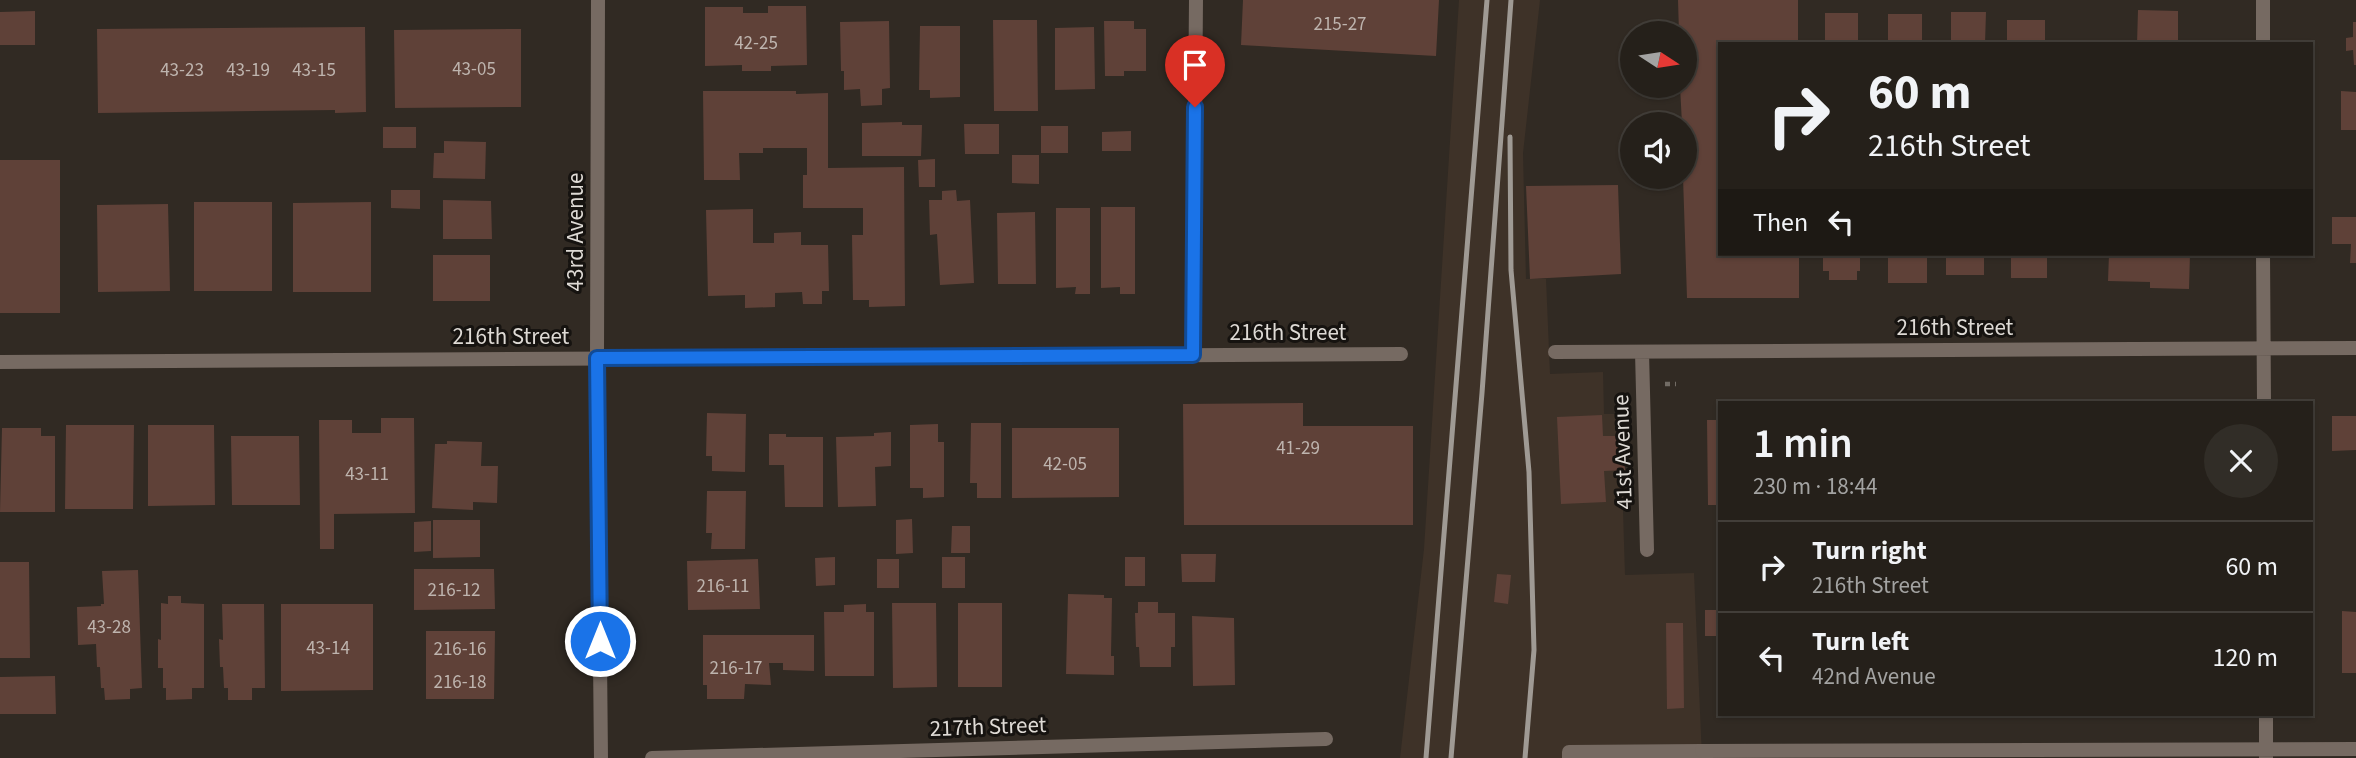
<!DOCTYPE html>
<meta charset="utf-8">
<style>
:root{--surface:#25201a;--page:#312d27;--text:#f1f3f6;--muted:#a3a3a2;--line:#423e39}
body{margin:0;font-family:"Source Sans 3",sans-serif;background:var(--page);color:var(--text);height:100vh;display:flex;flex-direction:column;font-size:26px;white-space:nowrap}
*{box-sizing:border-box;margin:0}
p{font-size:23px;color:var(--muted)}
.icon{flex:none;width:38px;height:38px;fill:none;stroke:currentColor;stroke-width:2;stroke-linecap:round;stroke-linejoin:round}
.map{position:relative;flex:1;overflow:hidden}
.sheet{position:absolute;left:1718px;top:401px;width:595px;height:315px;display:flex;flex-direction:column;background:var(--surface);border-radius:0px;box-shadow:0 2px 5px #0004,0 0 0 2px var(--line)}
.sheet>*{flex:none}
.top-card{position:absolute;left:1718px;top:42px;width:595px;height:214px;border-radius:0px;box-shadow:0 2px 5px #0004,0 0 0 2px var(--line);background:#25201a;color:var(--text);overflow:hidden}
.needle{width:46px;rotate:102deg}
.tools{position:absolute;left:1620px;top:21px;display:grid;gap:14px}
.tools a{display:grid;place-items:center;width:77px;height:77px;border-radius:50%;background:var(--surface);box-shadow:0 2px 5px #0004,0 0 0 2px var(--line);font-size:35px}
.pin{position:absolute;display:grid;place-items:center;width:60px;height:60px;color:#fff;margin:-72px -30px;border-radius:50% 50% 50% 0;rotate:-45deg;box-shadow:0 0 7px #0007}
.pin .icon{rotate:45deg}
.me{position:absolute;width:77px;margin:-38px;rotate:0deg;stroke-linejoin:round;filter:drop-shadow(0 0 5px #0008)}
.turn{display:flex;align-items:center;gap:24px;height:147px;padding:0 35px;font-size:32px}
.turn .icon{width:91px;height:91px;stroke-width:2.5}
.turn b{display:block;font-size:49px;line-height:60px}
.then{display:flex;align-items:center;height:66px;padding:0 35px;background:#0003;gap:14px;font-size:26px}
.round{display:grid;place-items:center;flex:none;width:74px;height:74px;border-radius:37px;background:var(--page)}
.headline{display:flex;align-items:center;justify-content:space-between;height:119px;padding:0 35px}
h1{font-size:42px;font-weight:600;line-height:52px}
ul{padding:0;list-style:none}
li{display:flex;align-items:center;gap:21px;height:91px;padding:0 35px;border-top:2px solid var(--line)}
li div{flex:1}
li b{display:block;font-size:26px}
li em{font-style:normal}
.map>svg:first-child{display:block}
.built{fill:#3e3228}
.building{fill:#5f4138}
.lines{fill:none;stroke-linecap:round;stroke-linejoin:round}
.path{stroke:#726c65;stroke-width:4.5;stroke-dasharray:5 5;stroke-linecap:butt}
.service{stroke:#766a62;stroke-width:14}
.minor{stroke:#766a62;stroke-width:14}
.rail{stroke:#9f9a94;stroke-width:5}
.route-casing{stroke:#114b97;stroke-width:18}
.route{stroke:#1a73e8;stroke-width:12}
.labels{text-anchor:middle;stroke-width:6;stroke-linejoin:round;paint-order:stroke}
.number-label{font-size:19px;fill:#beb4ae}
.street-label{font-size:23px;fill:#dedad5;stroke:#161310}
</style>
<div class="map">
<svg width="2356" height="758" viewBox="0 0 2356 758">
<rect width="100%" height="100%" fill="#312a23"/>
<path class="built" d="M1459,0H1540L1523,153L1526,279H1546L1550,374L1603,372L1604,414H1620L1625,575L1694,573L1702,758H1400L1424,549Z"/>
<path class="building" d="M1243,0H1439L1436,56L1241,45Z
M1678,0H1798V44H1720V254H1799V298H1687L1683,177H1685V124H1682L1680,86H1685V33H1679Z
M768,6H806L807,65L771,66V71H742V65L705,66V7H743V13H768Z
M2138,10L2178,11V44H2137Z
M35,11V45H0V12Z
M1951,12H1986L1985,44H1951Z
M1825,13H1858V44H1825Z
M1888,14H1922V44H1888Z
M993,20H1037L1038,111H994Z
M2007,20H2045V44H2007Z
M889,21L890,88L882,89V105L861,106L860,89L844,90V71H841L840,22Z
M1104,21H1134V29H1146V71H1124V76H1105Z
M2353,22H2356V65H2354L2353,50L2346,51V38L2353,37Z
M920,26H960V97L930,98V90H919Z
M365,27L366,112L335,113V110L98,113L97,29Z
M1094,27L1095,89L1055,90V28Z
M521,29V107L395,108L394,30Z
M703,91H796V94L828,93V168L904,167L905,306L869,307V300H853L852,235H863V208H803V175H807V148H763V153H739L740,180H704Z
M2341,91L2356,92V130H2341Z
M902,122V125H922L921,156H862V123Z
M964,124H999V154H965Z
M1041,126H1068V153H1041Z
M383,127H416V148H383Z
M1131,131V151H1102V132Z
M444,141L486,142L485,179L433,178L434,153H444Z
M1012,155H1039V184L1012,183Z
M935,159V187H919L918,160Z
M0,160H60V313H0Z
M1618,185L1621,274L1530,279L1526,186Z
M391,190H420V209L391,208Z
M956,190L957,201L970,200L974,283L940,285L937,234L930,235L929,200H942V191Z
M443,200L491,201L492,239H443Z
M194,202H272V291H194Z
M371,202V292H293V203Z
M168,204L170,291L98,292L97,205Z
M1101,207H1135V294H1120V287L1101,288Z
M1056,208H1090V294H1075L1076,287L1056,288Z
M753,209V243H774V233L801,232V245H828L829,291H822V304H803L802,292L775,293V307L745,308V295L708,296L706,210Z
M1035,212L1036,284H998L997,213Z
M2332,217H2356V263H2350L2351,244H2332Z
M1823,254H1860V271H1857V280H1829V271H1823Z
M1888,254H1927V283H1888Z
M1946,254H1984V275H1946Z
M2011,254H2047V278H2011Z
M2109,254H2190L2189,289L2150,288V282L2108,281Z
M433,255H490V301H433Z
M1303,403V426H1413V525H1184L1183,404Z
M707,413L746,414L745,472L712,471V456H706Z
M1602,415L1603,436H1623L1625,470L1604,471L1606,502L1561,504L1557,417Z
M2332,416H2356V450L2332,451Z
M381,418H414L415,513L334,514V549H320L319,420H352V433H381Z
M1707,420H1720V505H1708Z
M971,423H1001V498H977V483H970Z
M938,424V442H944V497L923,498V488H910V425Z
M66,425H134L133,509H65Z
M148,425H214L215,505L148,506Z
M2,428H41V436H55V512H0Z
M1012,428H1119V497L1012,498Z
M891,432V466L875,467L876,506L838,507L836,437L874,436V433Z
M769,434H786V437H823V507H785L784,465H769Z
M231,436H299L300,505H232Z
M447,441L482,442L481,466H498L497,503L473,502V510L432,508L435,444H447Z
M707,491H746L745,549H711L712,533H706Z
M912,519L913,553L896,554V520Z
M433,520H480V557L433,558Z
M431,521V551L414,552V522Z
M952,526H970V553H951Z
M1181,554H1216L1215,582H1182Z
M835,557V585L816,586L815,558Z
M942,557H965V588H942Z
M1125,557H1145V586H1125Z
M758,559L760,609L688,610L687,561Z
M877,559H899V588H877Z
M0,562H29L30,658H0Z
M414,569H494L495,609L414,610Z
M138,570L142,688L130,689V699L105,700L104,688H101L100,667H97L96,644L78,645L77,607L101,606V604H104L102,571Z
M1497,574L1511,575L1508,604L1494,602Z
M1068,594L1104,595V598H1112L1111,656H1114V675L1066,674Z
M168,596H181V603L204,604V688H192V699L166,700V688H163V668H158V639L161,640V603L168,604Z
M1716,596H1720V675H1716V636H1705V610H1716Z
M1138,602H1158V613H1175V647H1171V667H1140L1139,647H1136L1135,613H1138Z
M892,603H936L937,687L893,688Z
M958,603H1002V687H958Z
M222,604H264L265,688H252V700H228V688H224L223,667H220L219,639L223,640Z
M281,604H373V690L281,691Z
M866,604V612H874V676H825L824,612H844V605Z
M2342,611L2356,612V673H2342Z
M1192,616L1234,618L1235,685L1193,686Z
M1666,623H1683L1684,708L1667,709Z
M426,631H495L494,699H426Z
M703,635H814V671L783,670V663H769L771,685L745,684L744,699H707V685H703Z
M55,676L56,714H0V677Z"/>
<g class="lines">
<path class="path" d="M1665,384H1676"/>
<path class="service" d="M1569,758V752L1702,751"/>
<path class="minor" d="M598,0L597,358L601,758
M2263,0V44
M2263,254L2264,402
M1555,352L2356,348
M1642,352L1647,550
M1193,355L1196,0
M0,362L1401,354
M2266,714V758
M1702,751L2356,749
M652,758L1326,739"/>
<path class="rail" d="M1510,137L1511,270L1529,472L1534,650L1525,758
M1426,758L1487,0
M1451,758L1482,393L1511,0"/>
</g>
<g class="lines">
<g class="route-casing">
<path id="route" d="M600,641L597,358L1193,355L1195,107"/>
</g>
<use href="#route" class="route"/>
</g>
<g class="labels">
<g class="number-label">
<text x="1340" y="30">215-27</text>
<text x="756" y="49">42-25</text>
<text x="474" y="75">43-05</text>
<text x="182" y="76">43-23</text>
<text x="248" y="76">43-19</text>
<text x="314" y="76">43-15</text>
<text x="1298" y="454">41-29</text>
<text x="1065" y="470">42-05</text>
<text x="367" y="480">43-11</text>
<text x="723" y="592">216-11</text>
<text x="454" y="596">216-12</text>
<text x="109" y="633">43-28</text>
<text x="328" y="654">43-14</text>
<text x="460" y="655">216-16</text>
<text x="736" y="674">216-17</text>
<text x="460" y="688">216-18</text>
</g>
<g class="street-label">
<text transform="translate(575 232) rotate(-90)" y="8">43rd Avenue</text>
<text x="1955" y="335">216th Street</text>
<text x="1288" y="340">216th Street</text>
<text x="511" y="344">216th Street</text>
<text transform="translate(1622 452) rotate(-92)" y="8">41st Avenue</text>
<text transform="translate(988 726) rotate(-2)" y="8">217th Street</text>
</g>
</g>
</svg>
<div class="tools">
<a><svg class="needle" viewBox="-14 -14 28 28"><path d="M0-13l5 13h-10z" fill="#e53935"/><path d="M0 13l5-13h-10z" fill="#a3a3a2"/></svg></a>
<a><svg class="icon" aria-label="sound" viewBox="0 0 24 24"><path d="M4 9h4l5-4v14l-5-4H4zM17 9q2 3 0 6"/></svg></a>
</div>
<div class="pin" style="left:1195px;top:107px;background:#d93025"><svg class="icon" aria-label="arrive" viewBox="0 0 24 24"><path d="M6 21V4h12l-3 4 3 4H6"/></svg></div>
<svg class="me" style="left:600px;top:641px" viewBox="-20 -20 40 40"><circle r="17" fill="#1a73e8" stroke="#fff" stroke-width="3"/><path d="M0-11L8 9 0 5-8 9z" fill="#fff"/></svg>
<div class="top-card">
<div class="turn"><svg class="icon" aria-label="right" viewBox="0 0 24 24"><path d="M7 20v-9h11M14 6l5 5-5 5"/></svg><div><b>60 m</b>216th Street</div></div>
<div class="then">Then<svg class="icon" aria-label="left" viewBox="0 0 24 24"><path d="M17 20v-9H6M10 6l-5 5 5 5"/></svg></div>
</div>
<section class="sheet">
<div class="headline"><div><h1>1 min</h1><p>230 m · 18:44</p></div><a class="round"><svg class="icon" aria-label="close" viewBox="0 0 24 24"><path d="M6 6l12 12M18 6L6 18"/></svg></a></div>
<ul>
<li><svg class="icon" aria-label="right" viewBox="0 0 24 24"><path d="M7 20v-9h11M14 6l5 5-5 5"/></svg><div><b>Turn right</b><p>216th Street</p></div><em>60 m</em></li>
<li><svg class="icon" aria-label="left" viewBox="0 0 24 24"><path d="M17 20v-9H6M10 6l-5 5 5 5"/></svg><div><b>Turn left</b><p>42nd Avenue</p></div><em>120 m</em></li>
</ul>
</section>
</div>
